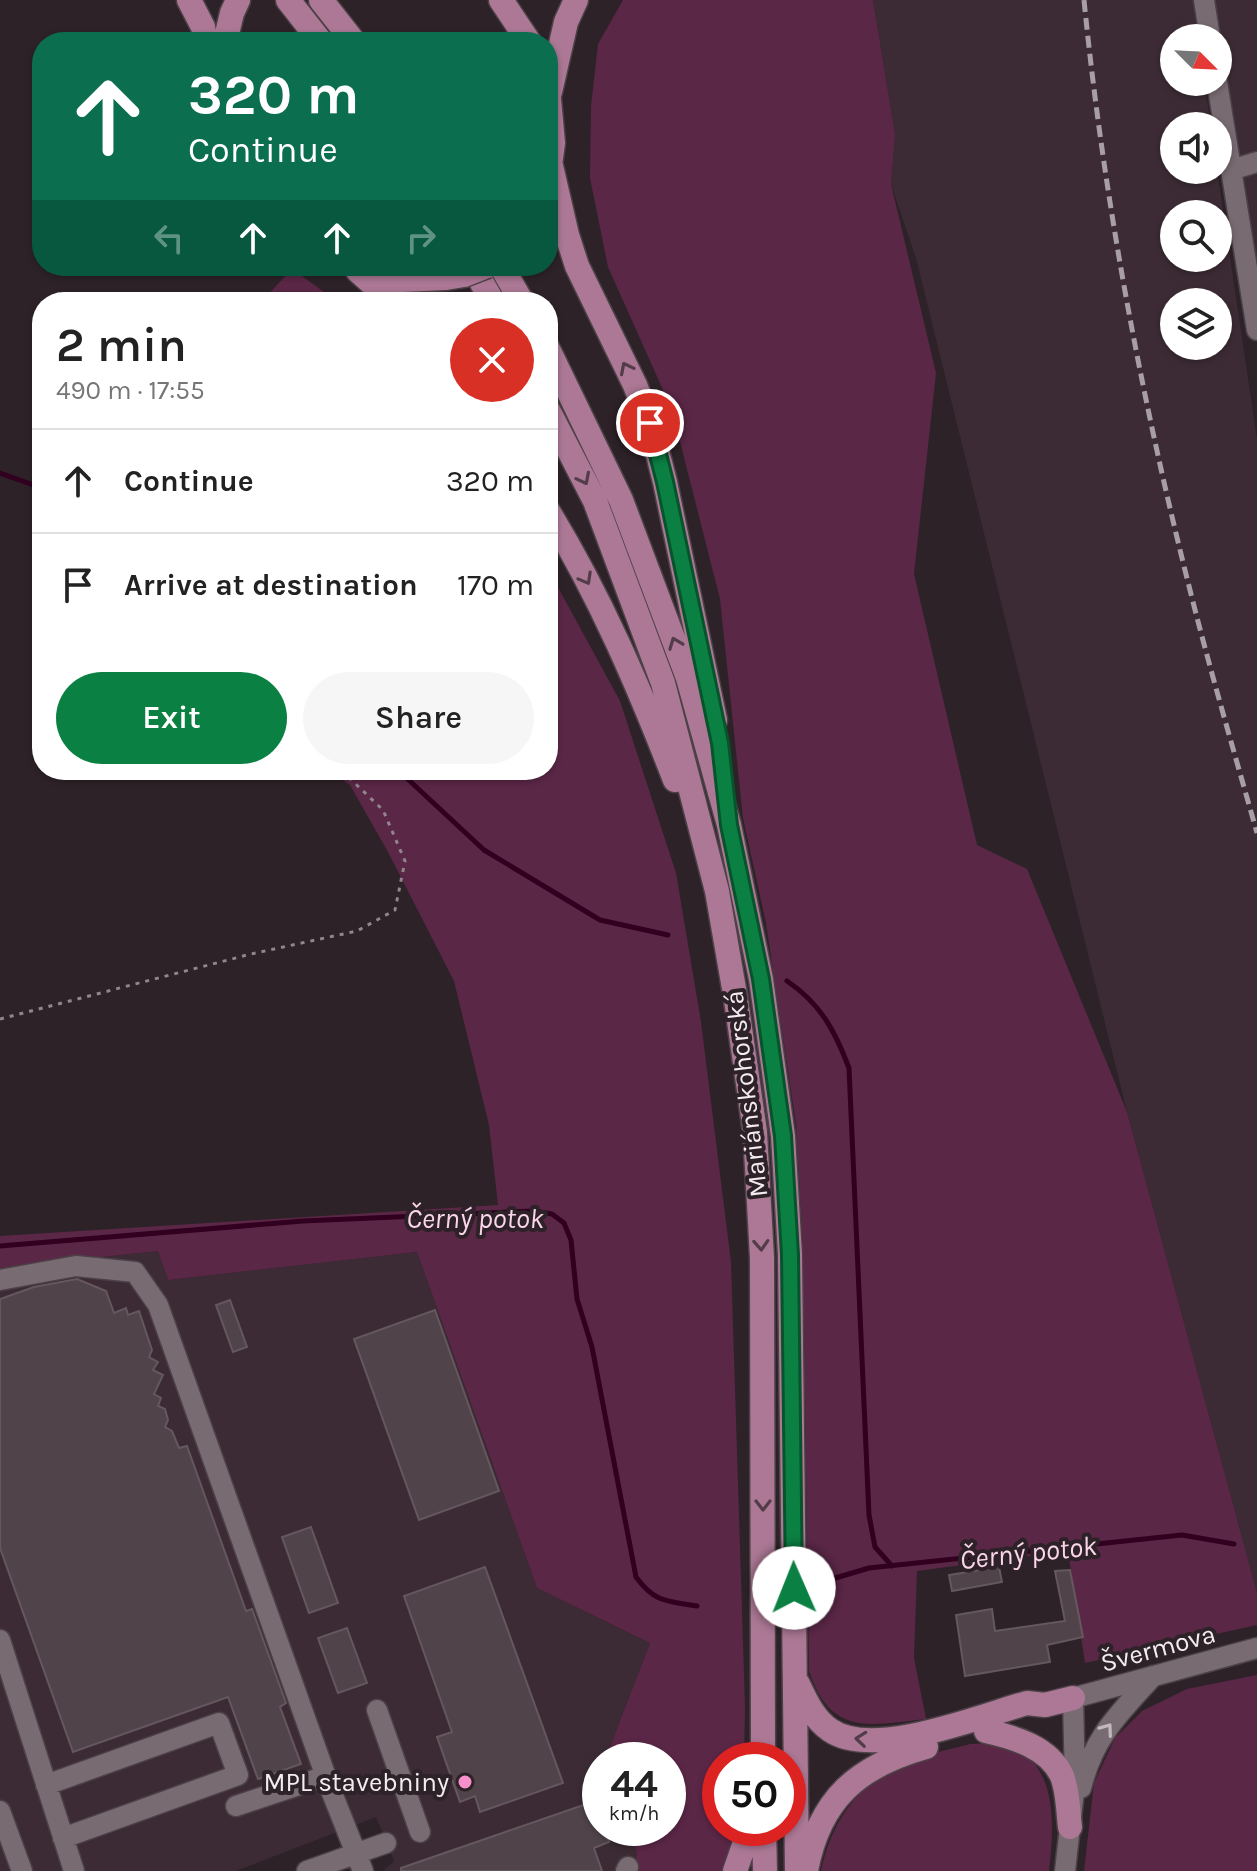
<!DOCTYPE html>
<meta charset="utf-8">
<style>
:root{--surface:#fff;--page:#f6f6f6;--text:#222;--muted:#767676;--line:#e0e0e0;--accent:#0b8043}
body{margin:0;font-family:Karla,sans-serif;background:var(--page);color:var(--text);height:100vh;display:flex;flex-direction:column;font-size:30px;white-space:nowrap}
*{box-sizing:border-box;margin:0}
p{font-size:26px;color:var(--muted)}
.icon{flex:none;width:44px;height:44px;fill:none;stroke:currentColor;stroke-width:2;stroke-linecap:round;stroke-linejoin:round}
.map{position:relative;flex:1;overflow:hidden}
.panel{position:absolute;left:32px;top:292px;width:526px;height:488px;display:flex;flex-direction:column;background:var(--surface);border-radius:32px;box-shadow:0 2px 6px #0004}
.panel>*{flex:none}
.hud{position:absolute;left:32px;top:32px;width:526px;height:244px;border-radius:32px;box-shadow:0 2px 6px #0004;background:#0b6e4f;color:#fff;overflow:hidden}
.needle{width:52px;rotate:114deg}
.buttons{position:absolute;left:1160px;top:24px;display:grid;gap:16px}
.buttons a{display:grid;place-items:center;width:72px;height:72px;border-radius:50%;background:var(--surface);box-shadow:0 2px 6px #0004;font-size:40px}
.speed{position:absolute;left:582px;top:1742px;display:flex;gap:16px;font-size:40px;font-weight:700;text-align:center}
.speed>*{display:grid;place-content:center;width:104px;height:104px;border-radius:50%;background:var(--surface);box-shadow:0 2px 6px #0004;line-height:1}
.speed small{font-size:20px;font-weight:400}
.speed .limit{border:12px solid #d22;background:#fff;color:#111}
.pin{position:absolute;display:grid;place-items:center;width:68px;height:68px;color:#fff;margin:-34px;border:4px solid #fff;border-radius:50%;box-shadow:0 2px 8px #0007}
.me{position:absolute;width:88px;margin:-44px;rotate:359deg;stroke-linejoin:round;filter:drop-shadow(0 0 6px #0008)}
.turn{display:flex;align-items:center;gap:28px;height:168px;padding:0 24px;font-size:36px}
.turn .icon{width:104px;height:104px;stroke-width:2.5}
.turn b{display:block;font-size:56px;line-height:68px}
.lanes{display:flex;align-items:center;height:76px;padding:0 24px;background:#0003;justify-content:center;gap:40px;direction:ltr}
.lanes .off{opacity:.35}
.round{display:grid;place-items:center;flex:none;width:84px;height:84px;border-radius:42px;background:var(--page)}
.overview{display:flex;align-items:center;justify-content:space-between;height:136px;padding:0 24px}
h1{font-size:48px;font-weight:600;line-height:60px}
.primary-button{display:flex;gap:16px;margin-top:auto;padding:16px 24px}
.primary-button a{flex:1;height:92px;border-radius:48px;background:var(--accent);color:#fff;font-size:32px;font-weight:600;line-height:92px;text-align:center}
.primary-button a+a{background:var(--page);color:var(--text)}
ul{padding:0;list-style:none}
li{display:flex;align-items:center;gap:24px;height:104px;padding:0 24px;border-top:2px solid var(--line)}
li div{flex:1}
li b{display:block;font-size:30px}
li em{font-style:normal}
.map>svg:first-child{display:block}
.built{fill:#3c2b34;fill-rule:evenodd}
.green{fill:#5b2747}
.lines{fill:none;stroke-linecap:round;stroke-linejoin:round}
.stream{stroke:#310020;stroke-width:5}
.building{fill:#50444a;stroke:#64575e;stroke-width:2}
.minor-casing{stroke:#4b4146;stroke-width:23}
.major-casing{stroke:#4b4146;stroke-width:27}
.path{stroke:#90868b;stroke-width:3;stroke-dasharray:4 6;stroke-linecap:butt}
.minor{stroke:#786b72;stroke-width:20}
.major{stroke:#ac7895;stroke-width:24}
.rail{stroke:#a89fa4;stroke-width:5;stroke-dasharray:12 6;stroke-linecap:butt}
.major-bridge-casing{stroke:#4b4146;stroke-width:27;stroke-linecap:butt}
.major-bridge{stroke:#ac7895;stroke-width:24}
.oneway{stroke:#533c49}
.oneway2{stroke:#c2b8be}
.route-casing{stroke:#07532c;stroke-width:20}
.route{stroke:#0b8043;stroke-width:14}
.poi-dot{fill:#f890cc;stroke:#2d2228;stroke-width:3}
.labels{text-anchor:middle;stroke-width:8;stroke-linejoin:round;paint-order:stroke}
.street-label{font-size:26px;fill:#f4ecf0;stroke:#2d2228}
.poi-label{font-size:26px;fill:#f4ecf0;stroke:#2d2228;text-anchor:end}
.water-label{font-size:28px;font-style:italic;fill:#fbd5e9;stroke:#2d2228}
</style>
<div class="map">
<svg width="1257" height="1871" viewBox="0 0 1257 1871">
<rect width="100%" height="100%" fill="#2d2228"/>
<path class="built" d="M873,0H1257V307L1218,82V38H1199L1198,35V38H1174V82H1204L1211,126H1174V170H1217L1257,439V1593L1127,1112L916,258L891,184L895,134ZM1174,214H1218V258H1174ZM1174,302H1218V346H1174Z
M158,1251L168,1280L417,1252L537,1588L650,1643L605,1760H600V1773L594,1788L600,1787V1828H631L637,1856L632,1871H383L394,1861L376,1817L236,1871H0V1268Z"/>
<path class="green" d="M623,0H873L895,134L891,184L936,373L914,574L977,845L1027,869L1127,1112L1257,1593V1625L1085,1663L1068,1551L917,1571L914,1658L926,1719C869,1725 831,1737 809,1671L803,1248L796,1124L766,923L743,818L720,599L672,410L608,267L590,178L591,106L598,44Z
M292,269L338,302H261Z
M548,569L620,701L676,873L701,1022L731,1262L745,1706L744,1760H720V1828H736L723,1871H632L637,1856L631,1828H668V1760H605L650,1643L537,1588L417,1252L168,1280L158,1251L0,1268V1236L498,1205L489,1125L454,981L388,852L350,785L328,770H548Z
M1257,1675V1871H1084L1094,1783L1115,1738L1142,1711L1187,1689Z
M970,1744C981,1744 997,1742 1008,1745C1059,1764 1054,1827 1049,1871H821C830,1827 853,1791 893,1767C909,1757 950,1750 970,1744Z"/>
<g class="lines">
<path class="stream" d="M0,473L42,488
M398,770L484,850L600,920L668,935
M787,981C821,1004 835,1031 849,1068L869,1515L875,1547L892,1566
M0,1246L303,1221L534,1211L552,1214L564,1223L571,1240L577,1299L592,1347L636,1577C655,1603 667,1601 697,1606
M822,1582L869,1568L1182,1535L1234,1544"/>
</g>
<path class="building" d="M77,1279L106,1291L114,1313L126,1308L128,1315L139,1311L152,1350L149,1357L158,1362L153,1370L163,1375L154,1394L161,1398L158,1406L165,1409L168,1420L165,1427L172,1431L179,1448L187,1446L246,1611L252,1609L286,1703L280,1707L301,1764L258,1779L228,1697L73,1752L0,1548V1299L34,1287Z
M230,1300L247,1347L233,1352L216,1305Z
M435,1310L499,1491L419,1520L354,1339Z
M311,1527L338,1603L309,1613L282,1537Z
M485,1567L563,1783L480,1812L475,1796L460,1802L437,1737L452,1732L404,1596Z
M999,1567L1002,1582L952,1591L949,1575Z
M1070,1570L1083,1637L1047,1645L1050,1662L965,1676L956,1615L992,1609L995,1631L1065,1621L1055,1571Z
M347,1628L367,1683L338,1693L318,1638Z
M595,1801L600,1817V1828H604L609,1842L594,1848L602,1871H401V1868Z"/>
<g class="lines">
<g class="minor-casing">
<path id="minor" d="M1204,0L1210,38
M1217,82L1257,330
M1231,170L1257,162
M0,1280L76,1266L135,1272L158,1305L330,1788L363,1871
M0,1640L74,1871
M377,1710L420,1832
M46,1785L219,1723L238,1775L63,1838
M1081,1788C1094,1736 1118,1715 1153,1676
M236,1806L326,1776
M0,1811L22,1871
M307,1871L386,1843
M626,1871L628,1867
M1065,1871L1075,1782L1073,1698L1257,1648"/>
</g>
<g class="major-casing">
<path id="major" d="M189,0L203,27L206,42
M288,0L321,42
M321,0L354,42
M501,0L529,42
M225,42L232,13L238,0
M548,88L553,143L548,180
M550,92L566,22L576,0
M551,166L567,235L577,266L635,385L650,423L665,482L715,720
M358,266L402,280L446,278
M472,266L493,302
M501,266L522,302
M358,271L393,302
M548,349L621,500L688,678L729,825L761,979L783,1136L790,1255L797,1871
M548,410L595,501L663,683L717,891L736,1000L755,1132L762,1258L763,1760
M548,511C600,596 639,687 675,780
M798,1684C806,1701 814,1719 830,1730C873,1760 980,1716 1027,1703L1045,1705L1073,1698
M986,1731C1013,1737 1049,1747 1062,1776C1068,1791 1068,1811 1070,1827
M764,1828L765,1871
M735,1871L750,1828
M806,1871C819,1799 858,1766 926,1747"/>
</g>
<path class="path" d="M0,1019L251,954L357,931L395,910L405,861L383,810L341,770"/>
<use href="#minor" class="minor"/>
<use href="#major" class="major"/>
<path class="rail" d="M1084,0C1104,201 1142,402 1192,598C1212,677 1235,755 1257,833"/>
<g class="major-bridge-casing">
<path id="major-bridge" d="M446,278L464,275L487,266"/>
</g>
<use href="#major-bridge" class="major-bridge"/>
</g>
<defs><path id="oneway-chevron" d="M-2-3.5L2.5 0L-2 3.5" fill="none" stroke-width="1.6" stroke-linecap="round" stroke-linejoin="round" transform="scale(2)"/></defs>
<g class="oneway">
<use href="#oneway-chevron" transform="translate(626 368) rotate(-117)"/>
<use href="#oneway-chevron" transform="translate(584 479) rotate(63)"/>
<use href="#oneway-chevron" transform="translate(586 579) rotate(61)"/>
<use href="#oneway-chevron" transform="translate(675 643) rotate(-111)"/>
<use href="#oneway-chevron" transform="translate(761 1245) rotate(87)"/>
<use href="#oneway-chevron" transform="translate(763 1505) rotate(90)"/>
<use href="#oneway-chevron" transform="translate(861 1739) rotate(-174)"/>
</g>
<use class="oneway2" href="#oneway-chevron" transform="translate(1107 1729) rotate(-54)"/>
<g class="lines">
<g class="route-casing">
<path id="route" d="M650,423L665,482L720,743L729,825L761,979L783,1136L790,1255L794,1588"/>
</g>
<use href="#route" class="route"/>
</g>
<circle class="poi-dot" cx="465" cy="1782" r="8"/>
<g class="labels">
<g class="street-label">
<text transform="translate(746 1094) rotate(-97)" y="9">Mariánskohorská</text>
<text transform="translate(1158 1648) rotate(-15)" y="9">Švermova</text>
</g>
<g class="poi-label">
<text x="449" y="1791">MPL stavebniny</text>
</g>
<g class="water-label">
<text x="475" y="1228">Černý potok</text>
<text transform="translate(1028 1552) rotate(-6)" y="10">Černý potok</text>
</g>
</g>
</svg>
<div class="buttons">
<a><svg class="needle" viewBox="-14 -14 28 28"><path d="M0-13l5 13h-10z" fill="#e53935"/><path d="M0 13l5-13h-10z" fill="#767676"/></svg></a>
<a><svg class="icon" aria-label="sound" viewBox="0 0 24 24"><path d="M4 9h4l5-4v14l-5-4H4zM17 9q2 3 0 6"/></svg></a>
<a><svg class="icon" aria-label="search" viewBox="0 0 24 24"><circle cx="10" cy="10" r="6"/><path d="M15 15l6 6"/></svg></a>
<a><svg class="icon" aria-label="layers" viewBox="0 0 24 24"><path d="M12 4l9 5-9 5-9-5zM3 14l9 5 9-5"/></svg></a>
</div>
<div class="speed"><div>44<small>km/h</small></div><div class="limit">50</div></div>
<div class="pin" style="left:650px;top:423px;background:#d93025"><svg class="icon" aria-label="arrive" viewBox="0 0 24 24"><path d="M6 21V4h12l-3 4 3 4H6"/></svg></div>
<svg class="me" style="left:794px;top:1588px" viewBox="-20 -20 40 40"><circle r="19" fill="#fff"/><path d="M0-13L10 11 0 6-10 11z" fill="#0b8043"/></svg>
<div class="hud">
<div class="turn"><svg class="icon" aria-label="ahead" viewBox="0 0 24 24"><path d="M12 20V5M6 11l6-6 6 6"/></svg><div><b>320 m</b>Continue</div></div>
<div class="lanes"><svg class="icon off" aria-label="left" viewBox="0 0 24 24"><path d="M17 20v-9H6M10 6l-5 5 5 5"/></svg><svg class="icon" aria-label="ahead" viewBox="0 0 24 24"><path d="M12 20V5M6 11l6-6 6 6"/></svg><svg class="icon" aria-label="ahead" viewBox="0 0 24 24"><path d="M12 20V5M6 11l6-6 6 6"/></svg><svg class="icon off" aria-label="right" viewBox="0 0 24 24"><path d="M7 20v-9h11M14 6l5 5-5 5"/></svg></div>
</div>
<section class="panel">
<div class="overview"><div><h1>2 min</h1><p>490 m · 17:55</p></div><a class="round" style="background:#d93025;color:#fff"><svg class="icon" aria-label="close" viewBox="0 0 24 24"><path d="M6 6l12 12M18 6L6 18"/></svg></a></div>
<ul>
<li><svg class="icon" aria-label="ahead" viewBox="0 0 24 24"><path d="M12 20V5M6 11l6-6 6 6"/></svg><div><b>Continue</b></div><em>320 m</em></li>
<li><svg class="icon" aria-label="arrive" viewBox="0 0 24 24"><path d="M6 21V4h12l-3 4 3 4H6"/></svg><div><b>Arrive at destination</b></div><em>170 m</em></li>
</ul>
<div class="primary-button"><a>Exit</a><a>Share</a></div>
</section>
</div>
